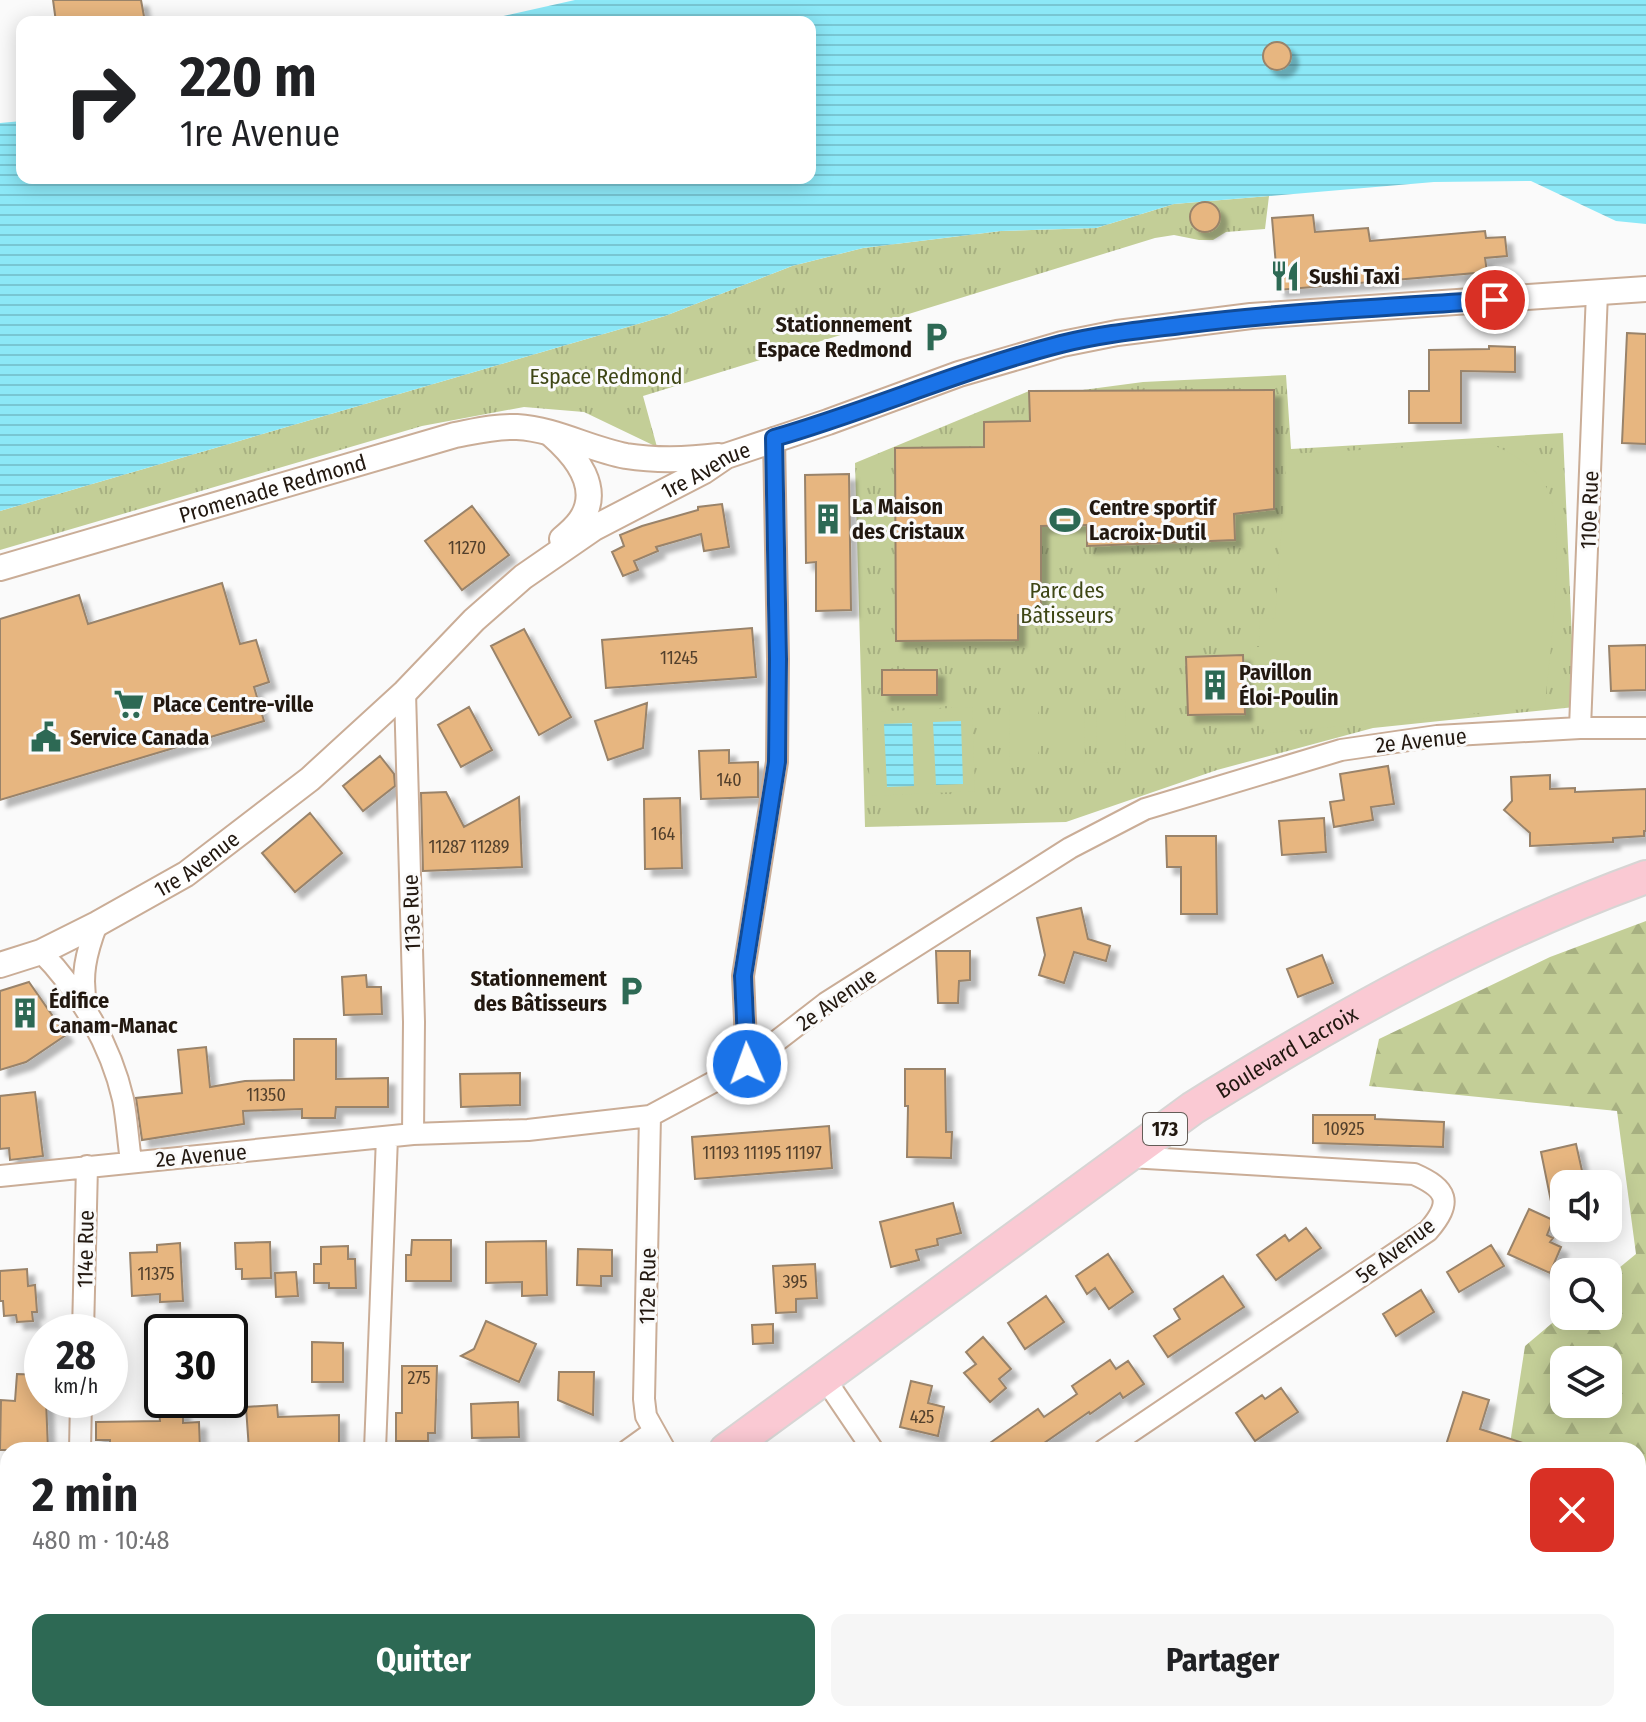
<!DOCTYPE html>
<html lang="fr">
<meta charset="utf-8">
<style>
:root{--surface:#fff;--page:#f6f6f6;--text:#202124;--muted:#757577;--accent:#2d6954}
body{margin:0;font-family:"Fira Sans Condensed",sans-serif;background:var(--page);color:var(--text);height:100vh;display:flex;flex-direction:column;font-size:30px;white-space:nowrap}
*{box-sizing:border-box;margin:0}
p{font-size:26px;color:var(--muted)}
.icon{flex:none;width:44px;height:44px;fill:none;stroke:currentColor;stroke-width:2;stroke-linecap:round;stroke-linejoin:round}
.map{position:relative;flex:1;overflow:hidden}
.drawer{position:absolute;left:0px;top:1442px;width:1646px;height:280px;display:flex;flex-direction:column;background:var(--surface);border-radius:24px 24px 0 0;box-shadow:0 4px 20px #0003}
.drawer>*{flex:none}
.guide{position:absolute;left:16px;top:16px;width:800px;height:168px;border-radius:16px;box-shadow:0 4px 20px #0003;background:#fff;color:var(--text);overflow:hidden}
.buttons{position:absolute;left:1550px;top:1170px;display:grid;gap:16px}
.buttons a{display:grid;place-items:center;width:72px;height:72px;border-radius:16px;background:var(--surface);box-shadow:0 4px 20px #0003;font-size:40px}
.speed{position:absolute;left:24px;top:1314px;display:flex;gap:16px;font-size:40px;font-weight:700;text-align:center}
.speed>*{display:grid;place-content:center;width:104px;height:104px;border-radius:50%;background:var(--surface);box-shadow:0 4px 20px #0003;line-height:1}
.speed small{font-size:20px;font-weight:400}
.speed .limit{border:4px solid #111;border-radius:12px;background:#fff;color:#111}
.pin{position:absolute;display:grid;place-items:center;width:68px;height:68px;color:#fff;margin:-34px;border:4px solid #fff;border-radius:50%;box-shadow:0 2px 8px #0007}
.me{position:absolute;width:88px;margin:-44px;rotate:358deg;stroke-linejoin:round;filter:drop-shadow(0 0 6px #0008)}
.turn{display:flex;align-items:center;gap:28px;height:168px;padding:0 32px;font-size:36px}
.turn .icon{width:104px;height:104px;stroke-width:2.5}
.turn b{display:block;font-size:56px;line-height:68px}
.round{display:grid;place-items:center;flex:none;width:84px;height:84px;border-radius:16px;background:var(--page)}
.overview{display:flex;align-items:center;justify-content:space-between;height:136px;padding:0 32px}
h1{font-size:48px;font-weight:700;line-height:60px}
.primary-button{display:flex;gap:16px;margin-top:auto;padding:16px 32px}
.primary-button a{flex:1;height:92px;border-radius:16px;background:var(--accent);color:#fff;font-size:32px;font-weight:700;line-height:92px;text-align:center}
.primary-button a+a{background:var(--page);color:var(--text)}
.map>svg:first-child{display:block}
.grass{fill:url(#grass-tufts)}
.forest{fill:url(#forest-firs);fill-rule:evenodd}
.garden{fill:#c3ce97}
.water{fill:url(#water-rules)}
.building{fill:#e7b680;stroke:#99836a;stroke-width:2;filter:url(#shadow)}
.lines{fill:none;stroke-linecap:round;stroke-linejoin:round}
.minor-casing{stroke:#caad97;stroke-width:24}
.tertiary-casing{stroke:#caad97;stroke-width:28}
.primary-casing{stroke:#d7d5d4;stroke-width:36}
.minor{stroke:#fff;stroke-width:20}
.tertiary{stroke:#fff;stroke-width:24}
.primary{stroke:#fac9d3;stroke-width:32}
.route-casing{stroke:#114b97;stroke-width:20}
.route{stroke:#1a73e8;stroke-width:14}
.labels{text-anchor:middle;stroke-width:6;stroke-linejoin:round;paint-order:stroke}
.number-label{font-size:18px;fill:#53402c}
.shield{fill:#fafafa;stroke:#635c56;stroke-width:2}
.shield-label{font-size:20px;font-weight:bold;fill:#221810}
.poi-label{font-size:22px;font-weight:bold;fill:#221810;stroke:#fafafa;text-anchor:start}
.park-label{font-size:22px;fill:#3e4615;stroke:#fafafa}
.street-label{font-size:22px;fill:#221810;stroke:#fafafa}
</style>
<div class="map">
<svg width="1646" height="1722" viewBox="0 0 1646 1722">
<defs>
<pattern id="grass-tufts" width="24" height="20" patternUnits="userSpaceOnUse" patternTransform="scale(2)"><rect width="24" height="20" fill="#c3ce97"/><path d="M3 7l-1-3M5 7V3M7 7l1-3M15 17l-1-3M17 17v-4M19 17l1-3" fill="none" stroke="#a7b081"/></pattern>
<pattern id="forest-firs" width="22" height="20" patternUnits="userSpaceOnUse" patternTransform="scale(2)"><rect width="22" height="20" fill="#c3ce97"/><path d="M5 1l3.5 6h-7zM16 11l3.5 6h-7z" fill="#a7b081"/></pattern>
<pattern id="water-rules" width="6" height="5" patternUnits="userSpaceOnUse" patternTransform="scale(2)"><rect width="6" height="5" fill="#8ce8f7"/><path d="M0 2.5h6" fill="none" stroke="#78c6d3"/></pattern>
<filter id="shadow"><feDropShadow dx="7" dy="7" stdDeviation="2" flood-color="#0004"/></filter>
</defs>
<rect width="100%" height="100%" fill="#fafafa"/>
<path class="grass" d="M1269,196L1265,229L1226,232L1213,240H1199L1174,235L1155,238L643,396L657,447L584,412L524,407L422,426L0,550V511L665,316L792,266L863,248L1001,231L1096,228L1174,204Z
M1286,375L1291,449L1563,433L1575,707L1373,728L1217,770L1066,822L865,827L855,463L1029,391L1060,393L1143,382Z"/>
<path class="forest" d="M1646,921V1722H1487L1489,1714H1638V1450H1509L1525,1346L1564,1313V1316H1608V1277L1636,1254L1617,1111L1369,1086L1379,1039L1550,957ZM1564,1360H1608V1404H1564Z"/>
<path class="garden" d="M1489,443C1513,454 1539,467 1549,493C1567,539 1549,655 1545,707L1268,733L1250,719L1251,647H1259L1260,618L1275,619L1287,454Z
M1125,699L1126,762L1097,763L1096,700Z
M1056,701H1084L1085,764H1056Z
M1009,704H1038V767H1010Z
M972,707L975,791L870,796L867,712Z"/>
<path class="water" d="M575,0H1646V224L1616,221L1531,181L1434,182L1174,204L1096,228L1001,231L863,248L792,266L665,316L0,511V123L22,121V178H810V22H477Z
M961,721L963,784L936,785L933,722Z
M912,723L914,786L887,787L884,724Z"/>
<path class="building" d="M53,0H141L145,22H56Z
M1263 56a14 14 0 1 1 28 0a14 14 0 1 1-28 0Z
M1190 217a15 15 0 1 1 30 0a15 15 0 1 1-30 0Z
M1313,215L1315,232L1368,228L1370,241L1485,231L1486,238L1505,237L1507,256L1485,258L1487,272L1278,290L1272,218Z
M1627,333L1646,334V444L1622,443Z
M1489,346L1515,347V372L1461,371V423H1409V391H1429V350L1489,349Z
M1274,390V509L1234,514L1235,540L1087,546V525L1041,526V615H1018V640L896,641L895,448L984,447V422L1030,421L1029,391Z
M849,474L851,610L816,611V562L806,563L805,475Z
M722,504L729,547L704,551L701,534L656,547L658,551L634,561L638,570L623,576L612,552L624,546L620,535L642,526L698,510V507Z
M472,506L509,555L462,590L425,541Z
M222,583L240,644L256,640L269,682L254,687L264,721L0,800V619L79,595L88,624Z
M752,628L756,677L606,688L602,640Z
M524,629L571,717L539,735L491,646Z
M1646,645V690L1611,691L1609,646Z
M1243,655L1245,714L1188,715L1186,657Z
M882,670H937V695H882Z
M647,703L643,748L608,760L595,721Z
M469,707L492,750L461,767L438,725Z
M729,750V763L758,762V797L701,799L699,751Z
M380,756L394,774L395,786L363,811L343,786Z
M1388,766L1394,804L1371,807L1373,820L1334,827L1330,802L1344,800L1340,774Z
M1550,775V789L1575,788V792L1646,789V831H1644V836L1613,838V842L1530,846V833L1504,810L1512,801L1511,777Z
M446,792L464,827L519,797L522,867L423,871L421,793Z
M680,798L682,868L645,869L644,799Z
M310,813L342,853L295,892L262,853Z
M1324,818L1326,852L1282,855L1279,821Z
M1166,836H1216L1217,914H1181V867H1167Z
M1081,908L1088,939L1110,946L1106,961L1074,952L1064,983L1039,975L1045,955L1037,918Z
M936,951H970V980L959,981L958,1003H938Z
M1322,955L1333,983L1298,997L1287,969Z
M366,975L367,987H381L382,1014L344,1015L342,977Z
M29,982L66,1035L26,1062L0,1070V991Z
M294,1039H336V1079L388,1078V1107H336L335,1118H302V1109L243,1111L244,1124L142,1140L136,1098L182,1093L178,1050L206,1047L210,1087L245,1081L294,1080Z
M905,1069H945L946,1132H952L951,1158L907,1157L908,1106H905Z
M520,1073V1105L461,1107L460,1074Z
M35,1092L43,1156L10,1160L9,1148L0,1149V1096Z
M1313,1115H1375V1119L1444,1122L1443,1147L1313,1143Z
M829,1126L832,1168L695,1179L692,1137Z
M1576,1144L1585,1184H1564V1230L1557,1231L1541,1152Z
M953,1203L961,1233L937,1239L938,1245L916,1250L919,1260L891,1267L880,1222Z
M1529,1209L1553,1220L1547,1235L1553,1238L1550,1242L1561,1247L1550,1273L1508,1254Z
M1306,1228L1321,1248L1276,1280L1257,1255L1285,1235L1289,1241Z
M412,1240H451V1281H406V1255H411Z
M546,1241L547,1295L522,1296V1282L486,1283V1242Z
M270,1242L271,1278L242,1279V1269H236L235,1243Z
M180,1243L183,1301L160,1302V1294L132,1296L130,1253L157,1252V1245Z
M1491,1245L1504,1266L1459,1292L1447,1272Z
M348,1246V1259H355L356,1288H329V1283H314V1264H321V1247Z
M578,1249L612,1250V1276H601V1286L577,1285Z
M1108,1254L1133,1292L1109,1309L1095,1288L1087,1294L1076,1276Z
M815,1264L817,1298L796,1299V1312L776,1313L773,1266Z
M27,1269L28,1286L35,1285L37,1312H32L33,1321L17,1322L16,1315L4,1316L3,1301H0V1271Z
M296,1272L298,1296L276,1297L275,1273Z
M1223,1276L1244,1307L1168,1357L1154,1336L1180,1319L1174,1309Z
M1421,1290L1434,1312L1396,1336L1383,1314Z
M1046,1296L1064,1322L1025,1349L1008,1323Z
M486,1321L536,1344L519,1382L461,1356L474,1349Z
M773,1324V1343L753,1344L752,1325Z
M983,1337L1011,1369L999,1379L1006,1388L990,1402L964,1373L976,1364L966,1352Z
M312,1342L343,1343V1382H312Z
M1110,1360L1116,1369L1128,1361L1144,1384L1123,1398L1120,1393L1090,1414L1089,1412L1034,1450H980L1038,1409L1044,1417L1077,1394L1072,1386Z
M402,1366H437L435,1433H428V1441H396V1413H402Z
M559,1372H594L593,1415L558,1400Z
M17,1374L42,1375V1400H46L48,1450H0L1,1400L15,1401Z
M911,1381L932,1386L928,1403L944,1407L938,1436L900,1427Z
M1281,1388L1298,1412L1255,1441L1236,1413L1262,1395L1265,1399Z
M1463,1392L1489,1400L1480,1429L1535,1447L1534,1450H1460L1446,1445Z
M518,1402L519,1437L472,1438L471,1404Z
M277,1405L278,1417L339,1415V1444L249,1450L246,1407Z
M183,1410V1423L199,1422L200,1449L182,1450L181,1443L137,1445V1450H110V1440H96V1422L160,1421L159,1411Z"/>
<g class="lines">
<g class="minor-casing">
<path id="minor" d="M405,692L414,1022L413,1134
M1580,728L1597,292
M41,952C79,990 111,1046 123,1099C127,1119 128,1141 131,1161
M87,1007C80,977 86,953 97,924
M747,1064L743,976L777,762L778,659L774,438
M650,1116L644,1399L646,1416L665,1450
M0,1176L413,1134L528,1130L650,1116L747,1064L826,1003L1070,848L1145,809L1341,750L1437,736L1580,728H1646
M83,1332L87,1166
M825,1379L873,1450
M80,1450L81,1400
M375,1450L387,1137
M628,1450L653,1432
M1104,1450L1428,1231C1453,1202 1448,1189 1414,1174L1130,1157
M0,1488H8
M554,1714L567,1722
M1054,1714L1060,1722
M1313,1714L1318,1722
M101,1722L114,1714
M457,1722L474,1714
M1090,1722L1102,1714"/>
</g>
<g class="tertiary-casing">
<g id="tertiary">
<path d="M552,435C576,456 603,489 580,521C575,528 568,534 562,539"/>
<path id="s1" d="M0,568L455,435C476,431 496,426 517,427C555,429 589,449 626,456C658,461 687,460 719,456"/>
<path id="s2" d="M0,965L41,952L97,924L186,874L310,779L405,692L474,620L523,577L594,528L704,471L726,456L828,422L959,374L1062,344L1117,333L1251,316L1646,289"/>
</g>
</g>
<g class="primary-casing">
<g id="primary">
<path id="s3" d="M726,1450L1193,1108C1337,1018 1486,935 1646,877"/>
<path d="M316,1722L331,1714"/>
</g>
</g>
<use href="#minor" class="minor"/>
<use href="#tertiary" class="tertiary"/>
<use href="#primary" class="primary"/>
</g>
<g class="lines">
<g class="route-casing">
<path id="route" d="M747,1064L743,976L777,762L778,659L774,438C871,410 963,369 1061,344C1101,334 1141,330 1181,325C1285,312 1390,307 1495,300"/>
</g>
<use href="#route" class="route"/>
</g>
<defs>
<g id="restaurant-bare" transform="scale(2.4)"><path d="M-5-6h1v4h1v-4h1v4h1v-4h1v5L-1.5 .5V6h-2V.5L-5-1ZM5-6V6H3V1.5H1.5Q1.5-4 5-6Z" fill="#2d6954" stroke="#fafafa" stroke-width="2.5" paint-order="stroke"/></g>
<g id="parking-bare" transform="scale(2.4)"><path d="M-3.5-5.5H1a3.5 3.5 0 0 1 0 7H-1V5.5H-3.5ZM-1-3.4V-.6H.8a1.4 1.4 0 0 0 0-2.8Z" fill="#2d6954" stroke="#fafafa" stroke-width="2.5" paint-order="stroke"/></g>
<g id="building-bare" transform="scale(2.4)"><path d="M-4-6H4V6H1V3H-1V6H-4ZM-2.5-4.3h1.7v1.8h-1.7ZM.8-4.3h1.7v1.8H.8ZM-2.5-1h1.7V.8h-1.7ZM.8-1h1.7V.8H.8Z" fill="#2d6954" stroke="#fafafa" stroke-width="2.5" paint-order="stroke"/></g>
<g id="stadium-bare" transform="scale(2.4)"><path d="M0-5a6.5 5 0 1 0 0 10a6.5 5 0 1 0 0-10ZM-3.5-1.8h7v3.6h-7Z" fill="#2d6954" stroke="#fafafa" stroke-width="2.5" paint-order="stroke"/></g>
<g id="supermarket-bare" transform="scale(2.4)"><path d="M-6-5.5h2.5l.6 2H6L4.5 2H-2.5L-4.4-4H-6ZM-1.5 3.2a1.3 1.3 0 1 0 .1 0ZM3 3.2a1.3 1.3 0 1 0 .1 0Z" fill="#2d6954" stroke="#fafafa" stroke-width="2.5" paint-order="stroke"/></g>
<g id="civic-bare" transform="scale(2.4)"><path d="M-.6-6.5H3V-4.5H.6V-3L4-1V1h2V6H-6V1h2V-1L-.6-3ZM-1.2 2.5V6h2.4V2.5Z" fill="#2d6954" stroke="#fafafa" stroke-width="2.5" paint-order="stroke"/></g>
</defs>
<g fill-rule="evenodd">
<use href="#restaurant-bare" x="1285" y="276"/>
<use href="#parking-bare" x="936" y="337"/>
<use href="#building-bare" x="828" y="519"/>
<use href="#stadium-bare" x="1065" y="520"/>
<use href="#building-bare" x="1215" y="685"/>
<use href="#supermarket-bare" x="129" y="704"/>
<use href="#civic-bare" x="46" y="737"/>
<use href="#parking-bare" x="631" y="991"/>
<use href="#building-bare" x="25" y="1013"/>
</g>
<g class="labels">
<g class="number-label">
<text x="467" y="554">11270</text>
<text x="679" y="664">11245</text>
<text x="729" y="786">140</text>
<text x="663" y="840">164</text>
<text x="469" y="853">11287 11289</text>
<text x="266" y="1101">11350</text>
<text x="1344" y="1135">10925</text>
<text x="762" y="1159">11193 11195 11197</text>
<text x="156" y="1280">11375</text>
<text x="795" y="1288">395</text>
<text x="419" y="1384">275</text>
<text x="922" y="1423">425</text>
</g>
<rect class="shield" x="1143" y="1113" width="44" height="32" rx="6"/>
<g class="shield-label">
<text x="1165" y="1136">173</text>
</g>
<g class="poi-label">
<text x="1309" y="284">Sushi Taxi</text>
<text x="912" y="332" text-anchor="end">Stationnement<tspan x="912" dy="25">Espace Redmond</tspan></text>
<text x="852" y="514">La Maison<tspan x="852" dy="25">des Cristaux</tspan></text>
<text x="1089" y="515">Centre sportif<tspan x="1089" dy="25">Lacroix-Dutil</tspan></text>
<text x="1239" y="680">Pavillon<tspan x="1239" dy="25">Éloi-Poulin</tspan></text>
<text x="153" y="712">Place Centre-ville</text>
<text x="70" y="745">Service Canada</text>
<text x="607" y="986" text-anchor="end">Stationnement<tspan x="607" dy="25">des Bâtisseurs</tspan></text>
<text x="49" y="1008">Édifice<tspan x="49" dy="25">Canam-Manac</tspan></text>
</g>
<g class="park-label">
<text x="606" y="384">Espace Redmond</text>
<text x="1067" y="598">Parc des<tspan x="1067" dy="25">Bâtisseurs</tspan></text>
</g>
<g class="street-label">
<text dy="8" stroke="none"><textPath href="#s2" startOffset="870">1re Avenue</textPath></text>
<text dy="8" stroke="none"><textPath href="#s1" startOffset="284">Promenade Redmond</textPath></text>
<text transform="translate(1589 510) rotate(-88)" y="8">110e Rue</text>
<text transform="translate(1421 740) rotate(-6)" y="8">2e Avenue</text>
<text dy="8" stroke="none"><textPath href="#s2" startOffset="222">1re Avenue</textPath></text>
<text transform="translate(411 913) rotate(-92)" y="8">113e Rue</text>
<text transform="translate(836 999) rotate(-35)" y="8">2e Avenue</text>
<text dy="8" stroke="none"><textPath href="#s3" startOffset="688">Boulevard Lacroix</textPath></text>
<text transform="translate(201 1155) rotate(-5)" y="8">2e Avenue</text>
<text transform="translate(85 1249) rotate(-89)" y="8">114e Rue</text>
<text transform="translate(1395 1250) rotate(-37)" y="8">5e Avenue</text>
<text transform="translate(647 1286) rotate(-89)" y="8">112e Rue</text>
</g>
</g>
</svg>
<div class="buttons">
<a><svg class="icon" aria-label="sound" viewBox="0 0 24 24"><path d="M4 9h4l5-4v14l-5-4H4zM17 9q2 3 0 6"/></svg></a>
<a><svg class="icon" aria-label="search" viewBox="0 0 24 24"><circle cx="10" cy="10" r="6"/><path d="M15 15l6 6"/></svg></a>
<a><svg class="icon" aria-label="layers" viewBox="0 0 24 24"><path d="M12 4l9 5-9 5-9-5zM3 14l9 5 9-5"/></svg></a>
</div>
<div class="speed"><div>28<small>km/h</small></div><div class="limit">30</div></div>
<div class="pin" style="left:1495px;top:300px;background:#d93025"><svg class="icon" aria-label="arrive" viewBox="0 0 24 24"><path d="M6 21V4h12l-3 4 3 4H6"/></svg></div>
<svg class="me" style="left:747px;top:1064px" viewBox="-20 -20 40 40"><circle r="17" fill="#1a73e8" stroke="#fff" stroke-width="3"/><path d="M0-11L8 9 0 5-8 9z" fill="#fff"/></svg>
<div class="guide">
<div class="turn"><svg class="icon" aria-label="right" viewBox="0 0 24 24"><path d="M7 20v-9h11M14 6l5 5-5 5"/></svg><div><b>220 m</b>1re Avenue</div></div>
</div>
<section class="drawer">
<div class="overview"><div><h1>2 min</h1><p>480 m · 10:48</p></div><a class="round" style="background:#d93025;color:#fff"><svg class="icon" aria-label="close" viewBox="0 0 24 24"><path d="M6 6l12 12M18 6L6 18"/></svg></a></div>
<div class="primary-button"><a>Quitter</a><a>Partager</a></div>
</section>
</div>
